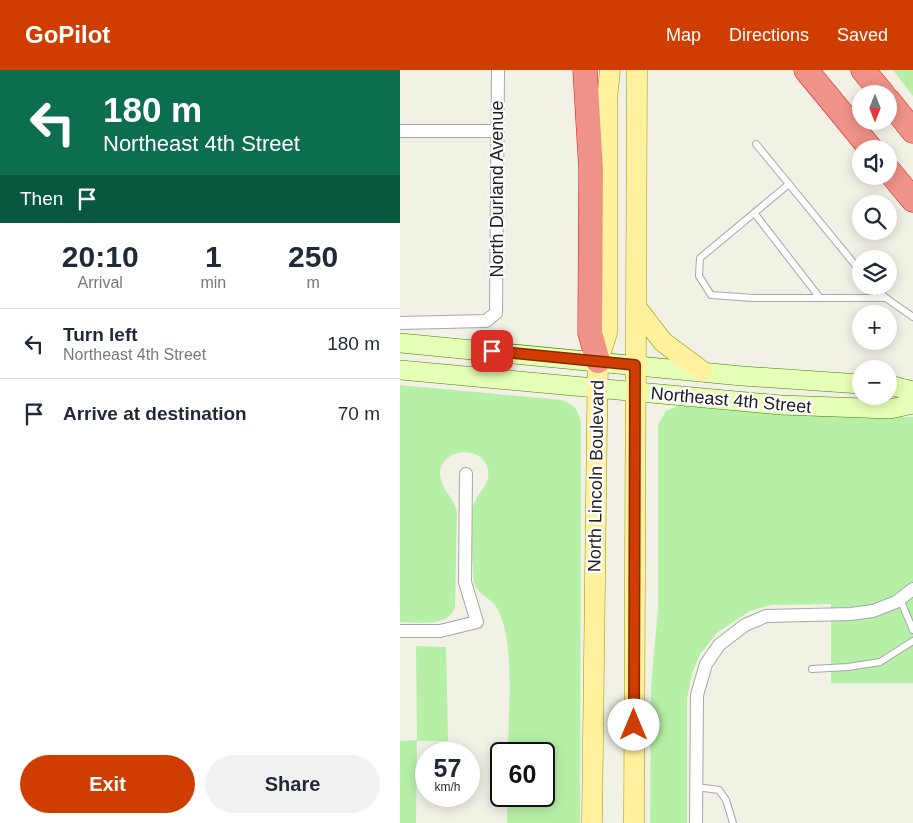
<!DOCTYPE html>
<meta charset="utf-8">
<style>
:root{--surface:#fff;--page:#f2f2f3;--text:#1f2937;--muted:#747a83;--line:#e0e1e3;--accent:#d03d00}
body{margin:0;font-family:Arial,sans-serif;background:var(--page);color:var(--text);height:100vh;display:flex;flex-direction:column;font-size:19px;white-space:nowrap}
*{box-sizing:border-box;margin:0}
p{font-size:16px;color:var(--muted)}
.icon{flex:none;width:28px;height:28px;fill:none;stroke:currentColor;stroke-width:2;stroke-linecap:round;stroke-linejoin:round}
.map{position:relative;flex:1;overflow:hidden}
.side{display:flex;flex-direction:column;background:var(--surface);width:400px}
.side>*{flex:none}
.guide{background:#0b6e4f;color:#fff;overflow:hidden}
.needle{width:32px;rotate:180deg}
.fabs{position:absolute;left:452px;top:15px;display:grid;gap:10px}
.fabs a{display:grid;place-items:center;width:45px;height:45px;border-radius:50%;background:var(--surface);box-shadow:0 2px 12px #0003;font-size:25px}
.speed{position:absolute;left:15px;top:672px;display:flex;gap:10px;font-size:25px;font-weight:700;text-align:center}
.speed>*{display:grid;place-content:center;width:65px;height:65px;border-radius:50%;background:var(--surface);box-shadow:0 2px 12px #0003;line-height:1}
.speed small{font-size:12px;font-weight:400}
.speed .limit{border:2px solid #111;border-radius:8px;background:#fff;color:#111}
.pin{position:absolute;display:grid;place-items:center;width:42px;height:42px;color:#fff;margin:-21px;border-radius:10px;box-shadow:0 2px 8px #0006}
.me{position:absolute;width:55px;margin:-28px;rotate:0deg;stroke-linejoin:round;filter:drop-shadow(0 0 4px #0008)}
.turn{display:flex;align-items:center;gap:18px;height:105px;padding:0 20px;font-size:22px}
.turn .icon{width:65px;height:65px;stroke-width:2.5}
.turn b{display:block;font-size:35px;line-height:42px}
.then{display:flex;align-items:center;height:48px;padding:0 20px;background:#0003;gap:10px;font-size:19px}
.eta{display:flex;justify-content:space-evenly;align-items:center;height:85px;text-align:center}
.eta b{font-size:30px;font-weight:700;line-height:35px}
.cta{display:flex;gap:10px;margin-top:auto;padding:10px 20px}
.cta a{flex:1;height:58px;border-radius:30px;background:var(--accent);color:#fff;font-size:20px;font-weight:700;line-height:58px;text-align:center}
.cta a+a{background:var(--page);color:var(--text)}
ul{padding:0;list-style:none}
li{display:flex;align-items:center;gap:15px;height:70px;padding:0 20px;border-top:1px solid var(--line)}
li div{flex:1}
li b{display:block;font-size:19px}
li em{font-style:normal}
header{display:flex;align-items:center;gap:30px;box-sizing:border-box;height:70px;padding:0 25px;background:var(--accent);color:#fff}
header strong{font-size:24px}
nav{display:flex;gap:28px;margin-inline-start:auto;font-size:18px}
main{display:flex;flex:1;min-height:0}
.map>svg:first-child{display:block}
.grass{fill:#b6f0a7}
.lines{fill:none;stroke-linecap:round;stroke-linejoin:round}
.lane-casing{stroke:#a7a7a7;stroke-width:8}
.street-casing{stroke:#a7a7a7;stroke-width:14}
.secondary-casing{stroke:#4b7e00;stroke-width:20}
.primary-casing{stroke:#9c9600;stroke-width:21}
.highway-casing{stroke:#eb1721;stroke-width:25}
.lane{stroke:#fff;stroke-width:6}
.street{stroke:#fff;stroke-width:12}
.secondary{stroke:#e6ffb6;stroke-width:19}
.primary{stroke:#fff19d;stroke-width:20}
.highway{stroke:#ef9287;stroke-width:24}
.route-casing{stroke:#872800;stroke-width:12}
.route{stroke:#d03d00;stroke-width:9}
.labels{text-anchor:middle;stroke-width:4.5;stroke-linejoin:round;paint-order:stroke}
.street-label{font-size:18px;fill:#202020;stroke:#fff}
</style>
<header>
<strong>GoPilot</strong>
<nav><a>Map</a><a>Directions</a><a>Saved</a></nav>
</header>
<main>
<section class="side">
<div class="guide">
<div class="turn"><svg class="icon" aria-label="left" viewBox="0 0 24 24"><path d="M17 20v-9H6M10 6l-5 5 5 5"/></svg><div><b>180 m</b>Northeast 4th Street</div></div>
<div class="then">Then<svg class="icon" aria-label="arrive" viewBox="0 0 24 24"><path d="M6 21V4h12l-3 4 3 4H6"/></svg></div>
</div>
<div class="eta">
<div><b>20:10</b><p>Arrival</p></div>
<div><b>1</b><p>min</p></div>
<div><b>250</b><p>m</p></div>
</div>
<ul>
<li><svg class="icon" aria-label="left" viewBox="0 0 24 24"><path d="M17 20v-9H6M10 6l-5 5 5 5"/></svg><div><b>Turn left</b><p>Northeast 4th Street</p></div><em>180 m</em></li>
<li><svg class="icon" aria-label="arrive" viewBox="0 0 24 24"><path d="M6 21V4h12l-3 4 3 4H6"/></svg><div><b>Arrive at destination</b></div><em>70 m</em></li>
</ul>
<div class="cta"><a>Exit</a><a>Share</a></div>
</section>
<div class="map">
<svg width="513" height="753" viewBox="0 0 513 753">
<rect width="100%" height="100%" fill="#f1f1e6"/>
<path class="grass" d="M493,0H513V26Z
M0,315L161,330C174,334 179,340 181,354L180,753H107V726H144V684H108C108,644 116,573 97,538C91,528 79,525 74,514C73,489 69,461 73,437C76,423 91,416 88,399C82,374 39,378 40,405C41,419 54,428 57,442L55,538C46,558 19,552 0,552Z
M281,335L427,346L513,347V613H431V534L371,535L350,541L318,562L300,584L292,604L287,629V753H250L251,618L258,538V355L266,341Z
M16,576L46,577L48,671H17L16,753H0V671L17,670Z"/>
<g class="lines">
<g class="lane-casing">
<path id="lane" d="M356,74L461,202
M389,114L300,188L299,206L311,225L353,228H486
M355,144L420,228
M474,216L486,228L513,247
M500,529L513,560
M412,599L448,597L480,592L513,571
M296,717L319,720L326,730L333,753"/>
</g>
<g class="street-casing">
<path id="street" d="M0,61H98
M0,253L86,251L96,243L98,0
M0,561H40L77,552L65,512L66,404
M296,753L297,625L306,594L319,575L345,555L366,546L451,544L473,541L496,532L513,519"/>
</g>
<g class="secondary-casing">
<path id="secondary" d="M0,273L342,306L461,314
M0,300L381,335L490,339L513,334
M489,315L513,321"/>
</g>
<g class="primary-casing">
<path id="primary" d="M236,237L263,272L302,301
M192,753L197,350L198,291L207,263V30L210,0
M234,753L237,0"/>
</g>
<g class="highway-casing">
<path id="highway" d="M185,0L191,100L190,263L198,291
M406,0L471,79
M463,0L483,24
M489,31L513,61
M489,101L513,130"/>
</g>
<use href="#lane" class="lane"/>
<use href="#street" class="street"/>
<use href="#secondary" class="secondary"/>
<use href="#primary" class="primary"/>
<use href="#highway" class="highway"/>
</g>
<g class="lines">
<g class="route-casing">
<path id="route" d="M92,281L235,295L234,655"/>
</g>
<use href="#route" class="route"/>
</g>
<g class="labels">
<g class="street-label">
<text transform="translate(97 119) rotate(-90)" y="6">North Durland Avenue</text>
<text transform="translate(331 330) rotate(5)" y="6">Northeast 4th Street</text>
<text transform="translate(196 406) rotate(-89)" y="6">North Lincoln Boulevard</text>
</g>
</g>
</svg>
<div class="fabs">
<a><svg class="needle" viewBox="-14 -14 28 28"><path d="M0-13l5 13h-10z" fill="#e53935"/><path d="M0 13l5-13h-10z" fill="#747a83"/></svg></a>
<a><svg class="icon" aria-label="sound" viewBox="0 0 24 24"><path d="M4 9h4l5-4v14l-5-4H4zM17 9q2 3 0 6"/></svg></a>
<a><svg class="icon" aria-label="search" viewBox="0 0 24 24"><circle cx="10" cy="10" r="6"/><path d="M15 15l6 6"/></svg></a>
<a><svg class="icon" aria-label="layers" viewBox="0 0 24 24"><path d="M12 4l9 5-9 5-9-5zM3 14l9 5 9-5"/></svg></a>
<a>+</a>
<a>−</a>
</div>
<div class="speed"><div>57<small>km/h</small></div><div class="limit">60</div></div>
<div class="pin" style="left:92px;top:281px;background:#d93025"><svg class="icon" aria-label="arrive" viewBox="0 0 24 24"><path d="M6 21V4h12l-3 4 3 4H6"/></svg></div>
<svg class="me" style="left:234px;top:655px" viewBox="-20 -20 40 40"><circle r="19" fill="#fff"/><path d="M0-13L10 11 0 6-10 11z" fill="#d03d00"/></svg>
</div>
</main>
